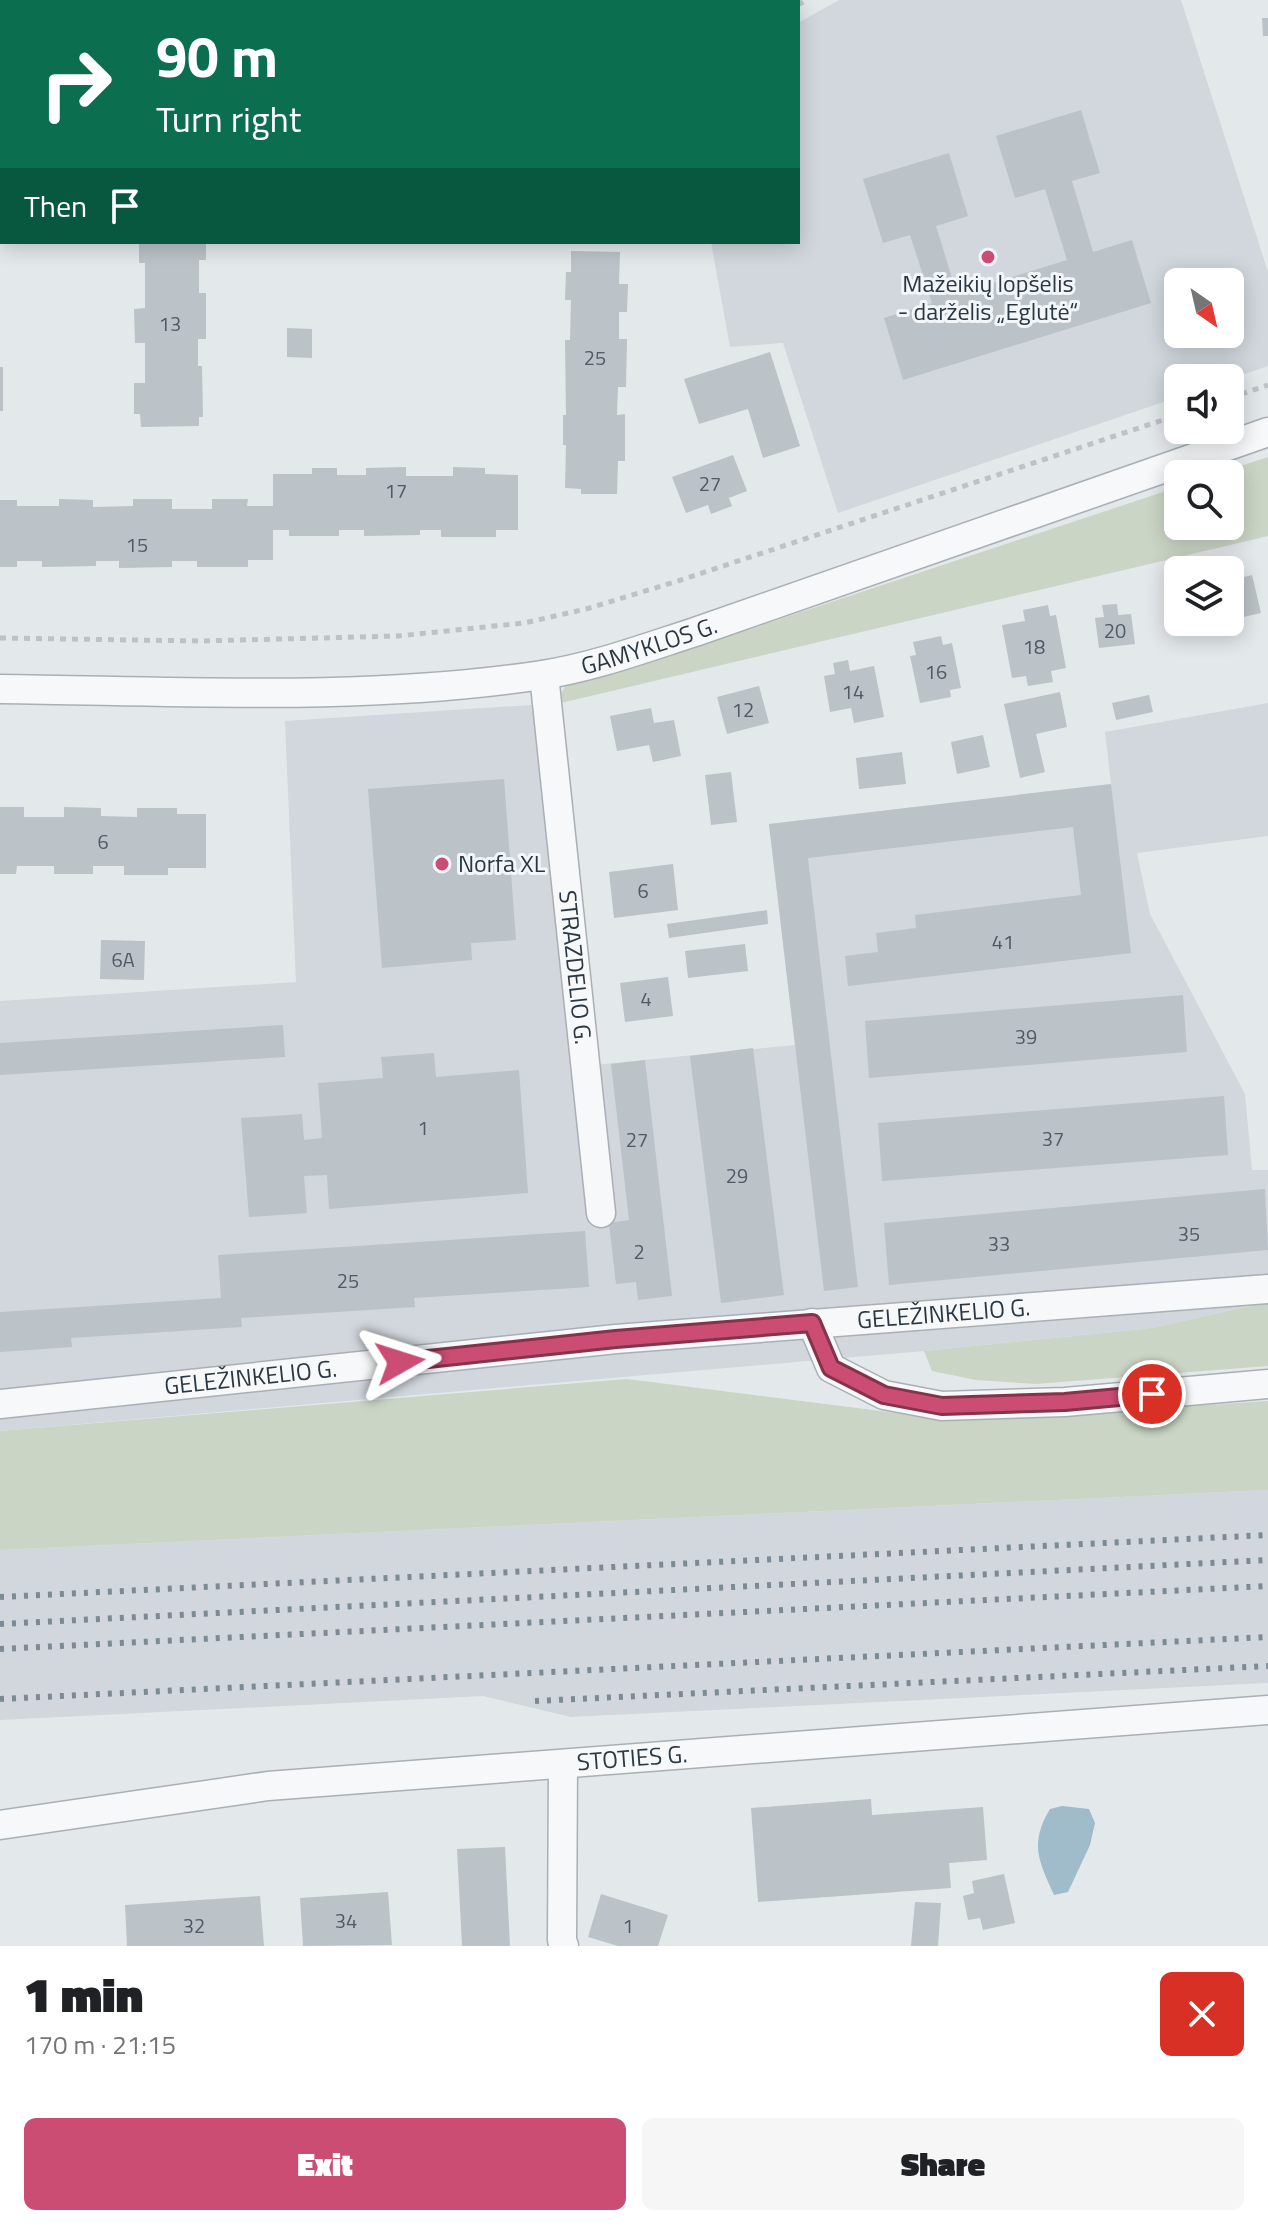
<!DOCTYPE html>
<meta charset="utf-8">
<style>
:root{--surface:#fff;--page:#f6f6f6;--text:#202124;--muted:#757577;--accent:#cc4d74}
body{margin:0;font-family:"Titillium Web",sans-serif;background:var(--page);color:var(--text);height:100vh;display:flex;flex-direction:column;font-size:30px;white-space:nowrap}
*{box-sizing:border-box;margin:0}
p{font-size:26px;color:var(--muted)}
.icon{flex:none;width:44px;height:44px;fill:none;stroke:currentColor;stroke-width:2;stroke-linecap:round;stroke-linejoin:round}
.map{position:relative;height:1946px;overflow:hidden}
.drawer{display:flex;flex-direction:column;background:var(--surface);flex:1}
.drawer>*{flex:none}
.banner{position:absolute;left:0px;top:0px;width:800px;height:244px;box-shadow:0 4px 20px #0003;background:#0b6e4f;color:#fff;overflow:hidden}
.needle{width:52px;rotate:146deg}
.tools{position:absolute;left:1164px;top:268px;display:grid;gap:16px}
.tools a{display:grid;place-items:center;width:80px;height:80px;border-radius:12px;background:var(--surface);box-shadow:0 4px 20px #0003;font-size:40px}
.pin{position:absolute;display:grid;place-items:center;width:68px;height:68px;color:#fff;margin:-34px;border:4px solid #fff;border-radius:50%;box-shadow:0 2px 8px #0007}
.me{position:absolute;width:88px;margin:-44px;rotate:84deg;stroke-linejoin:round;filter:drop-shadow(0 0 6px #0008)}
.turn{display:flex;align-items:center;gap:28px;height:168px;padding:0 24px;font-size:36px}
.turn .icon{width:104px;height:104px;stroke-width:2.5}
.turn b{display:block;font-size:56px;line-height:68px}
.then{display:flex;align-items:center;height:76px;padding:0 24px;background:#0003;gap:16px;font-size:30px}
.round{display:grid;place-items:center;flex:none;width:84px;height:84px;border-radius:12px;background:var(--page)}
.summary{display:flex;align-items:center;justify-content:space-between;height:136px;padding:0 24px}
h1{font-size:48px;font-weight:800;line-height:60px}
.cta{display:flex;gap:16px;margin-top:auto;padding:16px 24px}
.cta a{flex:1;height:92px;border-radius:12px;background:var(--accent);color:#fff;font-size:32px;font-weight:800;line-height:92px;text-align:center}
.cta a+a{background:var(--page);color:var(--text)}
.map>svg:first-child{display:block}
.built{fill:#d1d7dd;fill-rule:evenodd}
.green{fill:#cbd5c5}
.water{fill:#a0bbca}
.building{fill:#bbc2c8}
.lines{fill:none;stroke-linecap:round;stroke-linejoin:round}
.minor-casing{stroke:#a8b0b5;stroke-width:31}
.path{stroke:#bdc2c6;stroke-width:5;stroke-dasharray:6 6;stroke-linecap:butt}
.minor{stroke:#f6f8f9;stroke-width:28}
.rail{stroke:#7d8a94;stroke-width:6;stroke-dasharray:4 8;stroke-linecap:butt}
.route-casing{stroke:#85324b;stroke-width:20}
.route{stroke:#cc4d74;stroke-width:14}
.poi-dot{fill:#cc4d74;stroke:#f3f6f8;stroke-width:3}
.labels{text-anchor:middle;stroke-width:6;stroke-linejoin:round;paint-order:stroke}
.number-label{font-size:20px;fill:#4f5a64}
.poi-label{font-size:24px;fill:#2b3843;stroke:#f3f6f8}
.street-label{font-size:24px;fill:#2b3843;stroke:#f3f6f8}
</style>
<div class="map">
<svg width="1268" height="1946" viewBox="0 0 1268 1946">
<rect width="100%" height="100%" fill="#e3e8eb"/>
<path class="built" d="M839,0H1181L1268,272V366L1230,379L1178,378V397L838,513L783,343L730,347L711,242H798V23ZM1178,282H1230V334H1178Z
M561,703L594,1065L795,1045L769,824L1111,784L1105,732L1268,703V836L1137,853L1150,914L1245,1094L1252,1170H1268V1302L1152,1328L924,1351L0,1431V1001L296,982L285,721Z
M1268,1490V1683L571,1717L483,1696L0,1720V1550Z"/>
<path class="green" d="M600,0H746L604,2Z
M1268,457V536L561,703L562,692L567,683L732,635L1178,487V526H1230V474H1216Z
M1268,1302V1366L1036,1384L976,1380L932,1371L924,1351L1152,1328Z
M627,1379L936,1418L1035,1416L1268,1401V1490L0,1550V1431Z"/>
<path class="water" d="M1062,1806L1089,1809L1095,1823L1090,1845L1068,1892L1054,1895C1039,1861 1029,1844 1050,1809Z"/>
<path class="building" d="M1262,18H1268V36H1263Z
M1081,110L1100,173L1072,181L1093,252L1132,240L1151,303L903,380L884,318L932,303L910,235L883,243L863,179L949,153L968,216L936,226L957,294L1067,260L1045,189L1015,198L996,136Z
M139,242H206V260H199V293H206V339H198V366H202L203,417H199V426L141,427L140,414H134V383H145V343H135L134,309L145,308V263H139Z
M571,251L620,252L619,284H628L627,312H619V339H627L626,387H618L617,415L625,414V461H618L617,494H581V489L565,488L566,445H563V415H566L565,340H570L571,300H565L566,272H571Z
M287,328L312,329V358L287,357Z
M770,352L800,446L763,458L748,409L699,424L684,379Z
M0,367H3V411H0Z
M733,455L747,491L729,498L732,506L711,514L708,505L686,513L672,477Z
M406,467V476H453V467L485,468V474L518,475V530H496V537H441V530H420V535L364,536V530H339V536H289V530H273V560H248V567H197V561H172V567L119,568V561H96V566L42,567V561H17V567H0V500H17V506H59V499L93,500V507L133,506V499H172V509H212V499H248L247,506H273V474H312V468H337V475H366V468Z
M1239,572L1240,578L1252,575L1261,613L1230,620V574Z
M1117,604L1118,615L1131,614L1135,644L1099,648L1095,618L1104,617L1102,605Z
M1048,605L1050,616L1056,615L1066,668L1051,671L1053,682L1028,686L1026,676L1012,678L1002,625L1025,621L1023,610Z
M941,636L943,645L952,643L961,688L950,690L951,697L920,703L910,656L916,655L913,642Z
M848,660L850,671L874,666L884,717L854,723L851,708L830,712L824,676L835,674L833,663Z
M759,686L769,723L727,734L717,697Z
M1060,692L1067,727L1036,734L1045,772L1020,778L1004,704Z
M1149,695L1153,712L1116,720L1112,703Z
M651,708L654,723L674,720L681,756L653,762L649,745L617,751L610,716Z
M983,735L990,767L957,774L951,742Z
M902,752L906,784L859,789L856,758Z
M731,772L737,822L711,825L705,775Z
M504,779L516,940L471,943L472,960L382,968L368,789Z
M1111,784L1131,953L848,986L845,956L878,952L876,933L916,928L915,915L1081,895L1073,827L808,858L858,1287L824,1291L769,824Z
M0,807H24V817H64V807L101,808V816L137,817V808H177V814H206V868H168V875H124V866H93V874H54V866H17L16,874H0Z
M673,864L678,910L614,918L609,872Z
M767,910L768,924L669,938L667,924Z
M101,940L145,941L144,980L100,979Z
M745,944L748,971L688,978L685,951Z
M668,977L673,1016L625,1022L620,983Z
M1183,995L1187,1052L869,1078L865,1021Z
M283,1025L285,1057L0,1075V1043Z
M753,1048L784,1295L721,1303L690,1056Z
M434,1053L436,1077L519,1070L528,1193L329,1209L327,1175L304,1176L307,1213L249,1217L241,1118L302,1114L304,1140L322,1138L318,1083L383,1078L381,1057Z
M645,1060L672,1296L638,1300L636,1282L616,1284L609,1223L629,1220L611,1064Z
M1224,1096L1228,1155L882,1181L878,1123Z
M1265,1189L1268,1250L889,1285L884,1223Z
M585,1231L589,1287L414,1298L415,1307L241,1318L242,1327L71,1338L72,1347L0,1352V1312L221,1298L218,1255Z
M871,1799L872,1815L983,1807L987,1860L949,1863L951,1888L758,1902L751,1808Z
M505,1847L510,1946H462L457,1849Z
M1004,1874L1015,1923L983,1930L980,1918L968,1920L963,1896L974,1893L972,1881Z
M388,1892L392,1945L303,1946L300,1898Z
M601,1894L668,1915L658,1946H618L588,1937Z
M260,1896L264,1946H127L125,1905Z
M915,1902L941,1903L938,1946H911Z"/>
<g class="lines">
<g class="minor-casing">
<g id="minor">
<path id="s1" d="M544,675L601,1213"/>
<path id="s2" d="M0,689C180,691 363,702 542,675C594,667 645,648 695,632L1268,432"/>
<path d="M812,1323L831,1368L884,1395L942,1406L1065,1402L1268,1384"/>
<path id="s3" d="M0,1404L616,1339L1268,1289"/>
<path d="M563,1764L562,1940L564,1946"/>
<path id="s4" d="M0,1825L268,1786L1268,1710"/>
</g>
</g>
<path class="path" d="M787,2L789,0
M798,5L806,0
M1230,398L1268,385
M0,638L201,641L398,636L524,623L586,609L681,580L1178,415"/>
<use href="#minor" class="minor"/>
<path class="rail" d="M0,1597L1268,1535
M0,1624L1268,1560
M0,1649L1268,1586
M0,1699L1268,1637
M535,1701L1268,1666"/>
</g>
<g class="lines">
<g class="route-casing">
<path id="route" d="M400,1362L616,1339L812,1323L831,1368L884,1395L942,1406L1065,1402L1152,1394"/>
</g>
<use href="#route" class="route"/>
</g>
<g class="poi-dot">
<circle cx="988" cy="257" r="8"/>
<circle cx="442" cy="864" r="8"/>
</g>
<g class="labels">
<g class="number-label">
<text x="170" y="331">13</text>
<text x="595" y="365">25</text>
<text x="710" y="491">27</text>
<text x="396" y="498">17</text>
<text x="137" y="552">15</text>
<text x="1115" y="638">20</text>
<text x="1034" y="654">18</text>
<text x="936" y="679">16</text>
<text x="853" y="699">14</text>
<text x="743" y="717">12</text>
<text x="103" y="849">6</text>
<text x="643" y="898">6</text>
<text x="1003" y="949">41</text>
<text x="123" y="967">6A</text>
<text x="646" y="1006">4</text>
<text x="1026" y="1044">39</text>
<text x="423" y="1135">1</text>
<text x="1053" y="1146">37</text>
<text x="637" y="1147">27</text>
<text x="737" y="1183">29</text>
<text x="1189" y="1241">35</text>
<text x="999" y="1251">33</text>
<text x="639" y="1259">2</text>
<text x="348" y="1288">25</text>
<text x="346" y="1928">34</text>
<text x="194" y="1933">32</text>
<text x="628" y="1933">1</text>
</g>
<g class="poi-label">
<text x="988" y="292">Mažeikių lopšelis<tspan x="988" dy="28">- darželis „Eglutė“</tspan></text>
<text x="458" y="872" text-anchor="start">Norfa XL</text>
</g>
<g class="street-label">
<text dy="8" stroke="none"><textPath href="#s2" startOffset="654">GAMYKLOS G.</textPath></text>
<text dy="8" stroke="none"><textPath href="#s1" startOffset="294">STRAZDELIO G.</textPath></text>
<text dy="8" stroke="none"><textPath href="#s3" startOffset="948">GELEŽINKELIO G.</textPath></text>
<text dy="8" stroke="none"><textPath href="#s3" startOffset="252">GELEŽINKELIO G.</textPath></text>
<text dy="8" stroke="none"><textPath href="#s4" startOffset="636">STOTIES G.</textPath></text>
</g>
</g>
</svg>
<div class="tools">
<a><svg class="needle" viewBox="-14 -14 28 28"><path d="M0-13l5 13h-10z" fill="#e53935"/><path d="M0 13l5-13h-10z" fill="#757577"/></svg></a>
<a><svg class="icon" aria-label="sound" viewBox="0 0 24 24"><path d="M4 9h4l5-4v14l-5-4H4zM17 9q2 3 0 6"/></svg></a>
<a><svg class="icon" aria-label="search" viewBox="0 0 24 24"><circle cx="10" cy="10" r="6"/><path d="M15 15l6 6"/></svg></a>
<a><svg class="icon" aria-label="layers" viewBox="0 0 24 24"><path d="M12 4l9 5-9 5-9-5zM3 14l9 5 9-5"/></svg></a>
</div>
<div class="pin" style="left:1152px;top:1394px;background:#d93025"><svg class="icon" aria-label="arrive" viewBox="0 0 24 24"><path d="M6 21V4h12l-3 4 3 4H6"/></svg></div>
<svg class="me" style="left:400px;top:1362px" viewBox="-20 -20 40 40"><path d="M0-17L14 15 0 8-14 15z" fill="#cc4d74" stroke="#fff" stroke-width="4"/></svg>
<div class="banner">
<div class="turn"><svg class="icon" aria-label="right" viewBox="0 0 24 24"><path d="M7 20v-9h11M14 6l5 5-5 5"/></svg><div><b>90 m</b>Turn right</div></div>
<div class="then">Then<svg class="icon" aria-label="arrive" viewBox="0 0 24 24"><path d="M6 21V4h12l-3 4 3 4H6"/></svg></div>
</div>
</div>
<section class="drawer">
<div class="summary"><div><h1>1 min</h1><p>170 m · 21:15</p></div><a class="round" style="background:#d93025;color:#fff"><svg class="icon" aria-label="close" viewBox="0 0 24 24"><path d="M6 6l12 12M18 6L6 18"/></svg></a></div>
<div class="cta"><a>Exit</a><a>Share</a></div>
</section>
